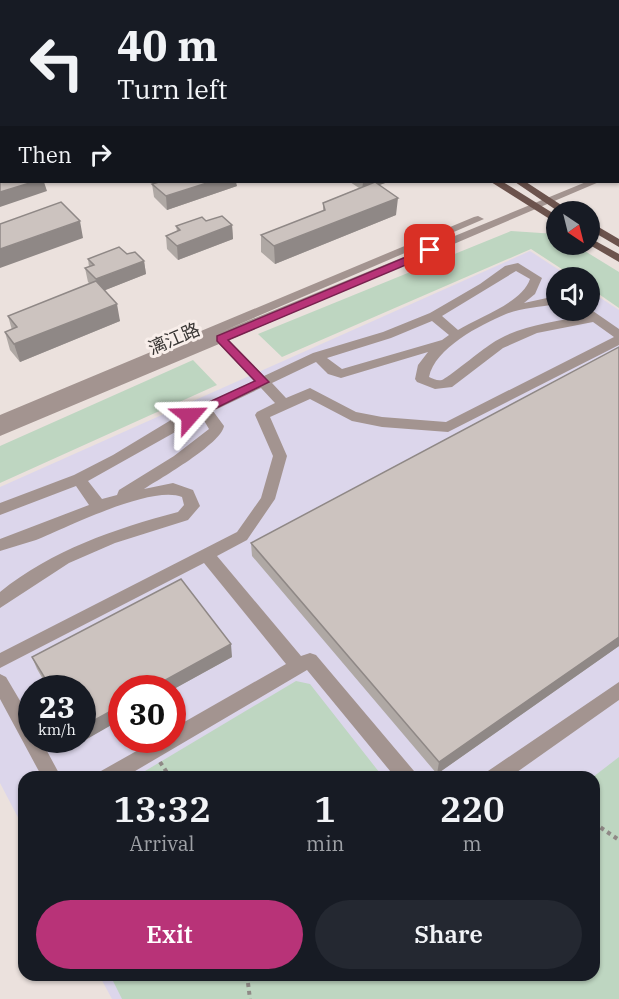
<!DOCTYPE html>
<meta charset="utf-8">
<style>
:root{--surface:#171b24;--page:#242831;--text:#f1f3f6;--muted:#9ea1a6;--accent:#b83378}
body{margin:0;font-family:"IBM Plex Serif","Noto Sans SC",serif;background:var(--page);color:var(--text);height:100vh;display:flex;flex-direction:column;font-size:22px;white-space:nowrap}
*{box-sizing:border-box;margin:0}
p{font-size:20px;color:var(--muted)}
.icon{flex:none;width:33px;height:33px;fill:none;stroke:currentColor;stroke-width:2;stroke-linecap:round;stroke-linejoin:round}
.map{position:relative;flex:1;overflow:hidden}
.panel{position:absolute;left:18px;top:771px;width:582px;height:210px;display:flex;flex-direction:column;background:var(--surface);border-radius:18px;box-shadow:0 2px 4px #0004}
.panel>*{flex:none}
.hud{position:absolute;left:0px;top:0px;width:620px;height:183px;box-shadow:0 2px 4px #0004;background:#171b24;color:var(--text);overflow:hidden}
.needle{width:39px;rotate:145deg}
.tools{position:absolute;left:546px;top:201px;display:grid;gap:12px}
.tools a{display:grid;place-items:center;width:54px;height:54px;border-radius:50%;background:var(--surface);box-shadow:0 2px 4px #0004;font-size:30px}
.speed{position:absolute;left:18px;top:675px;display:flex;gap:12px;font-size:30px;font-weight:700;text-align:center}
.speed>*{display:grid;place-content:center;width:78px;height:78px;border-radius:50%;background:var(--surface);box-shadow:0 2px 4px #0004;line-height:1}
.speed small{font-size:15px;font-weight:400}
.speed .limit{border:9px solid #d22;background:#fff;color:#111}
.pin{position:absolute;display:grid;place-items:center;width:51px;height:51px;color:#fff;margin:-26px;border-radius:12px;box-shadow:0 3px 9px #0006}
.me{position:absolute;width:66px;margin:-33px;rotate:65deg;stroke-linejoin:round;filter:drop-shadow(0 0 4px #0008)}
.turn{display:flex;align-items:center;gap:21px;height:126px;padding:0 18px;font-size:27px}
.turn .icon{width:78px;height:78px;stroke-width:2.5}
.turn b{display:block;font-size:42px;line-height:51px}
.then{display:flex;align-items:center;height:57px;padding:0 18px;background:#0003;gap:12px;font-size:22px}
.eta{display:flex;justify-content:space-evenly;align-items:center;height:102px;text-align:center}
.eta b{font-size:36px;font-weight:600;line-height:42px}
.action{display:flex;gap:12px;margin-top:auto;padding:12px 18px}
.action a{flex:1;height:69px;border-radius:36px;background:var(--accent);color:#fff;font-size:24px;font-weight:600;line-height:69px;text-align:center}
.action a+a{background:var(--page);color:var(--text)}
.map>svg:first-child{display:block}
.industrial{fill:#dcd6eb;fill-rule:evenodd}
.green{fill:#bed6c1}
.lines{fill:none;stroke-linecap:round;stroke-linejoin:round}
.path{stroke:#8f8986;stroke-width:4;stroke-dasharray:4 4;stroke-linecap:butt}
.minor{fill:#a39490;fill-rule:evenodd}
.major{fill:#6c534d;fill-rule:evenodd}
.wall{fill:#afa8a4}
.shaded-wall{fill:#8f8886}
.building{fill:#ccc3bf;stroke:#8f8886;stroke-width:1.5}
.route{fill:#b83378;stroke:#78214e;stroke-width:1.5}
.labels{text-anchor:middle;stroke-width:6;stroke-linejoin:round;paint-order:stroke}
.street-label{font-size:18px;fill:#393634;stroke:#f8eeea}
</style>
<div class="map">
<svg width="619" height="999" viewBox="0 0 619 999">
<rect width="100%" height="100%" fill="#ebe1dd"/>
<path class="industrial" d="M530,251L570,277L556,278V310H590V291L619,310V999H112L99,975H594V777H24V829L0,783V487ZM32,688H82V740H32ZM122,688H172V740H122Z"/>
<path class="green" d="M511,231L556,234V244L575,245L619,272V308L590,288V278L574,277L531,249L282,357L258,334Z
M193,360L217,385L0,483V446Z
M296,681L310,684L383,777H135Z
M619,757V999H122L110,975H594L593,777Z"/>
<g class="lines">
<path class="path" d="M160,762L170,777
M594,823L619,840
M247,975L250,999"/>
<path class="minor" d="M380,0H392L378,2Z
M0,108H2V114H0Z
M618,168H619V174H618Z
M586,182H599L229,340L264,376L313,353L383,332L430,313L480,284L505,266L518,263L542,278L535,294L524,303L556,296V304C541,307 520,308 506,314C480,325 435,348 429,377C434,379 437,381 442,380C446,379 483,349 491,344C517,326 553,322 584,316L581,310L590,309L619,329V345L448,432L382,427L352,421L310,399L270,417L287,456L275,499L247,540L217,556L301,656L310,653L316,655L414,771L416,777H395L307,670L125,777H99L101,771L156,740H172V729L286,664L204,563L0,668V653L237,532L261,498L273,456L255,415L257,412L275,403L261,388L213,411L224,426C221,444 161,478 144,489L173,483L193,490L200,506L188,520L115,543L69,563L0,608V592C52,550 114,529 178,512L184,505L182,497C151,485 68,527 36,540C24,544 12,547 0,551V539L89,505L76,486L0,515V503L74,475L113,455L171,420L254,381L219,344L0,436V425L211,336L0,425V415L474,217L478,216L484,219L221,332ZM516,271L530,279C522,303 479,317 458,330L442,316ZM432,321L449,335L442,340L342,369L327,358L391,338ZM593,322L614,337L446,422L382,417L356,412L310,388L286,398L272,383L316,362L328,374L341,378L428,352L418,365L415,379L417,382L435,389L452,387L503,348L537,333ZM202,417L209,429L174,456L119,490L117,495L102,499L88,481Z
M0,674L6,677L32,721V740H41L61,777H42L0,699Z
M619,682V700L510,777H486L488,771Z"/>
<path class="major" d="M204,0H213L214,2H205Z
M224,0H233L235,2H225Z
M491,182H503L556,215V223Z
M515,182H526L572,212H559Z
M590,222L619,239V247L590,230Z
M590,238L619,254V262L588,244Z"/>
</g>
<path class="wall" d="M435,0H476L479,2H435Z
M350,182H388L379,185L396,215L275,264L261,252V235L323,211V203L359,188Z
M152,184L237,186L167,210L154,197Z
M232,225L233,239L178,260L167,249L166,236L177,231L176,226Z
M127,254L144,261L146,274L105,290L120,321L20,362L10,350L5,332L12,330L8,316L90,284L88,282L85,268L89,267L88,259Z
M619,347V646L437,774L252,556L251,543Z
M32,657H232L172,690V688L80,743L78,740H82V688H48L37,669Z"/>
<path class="shaded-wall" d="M0,38H2V51H0Z
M2,147V161L0,162V148Z
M33,182H44L47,191L0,207V192Z
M210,182H236L237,186L167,210L166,196Z
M363,182H388L362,191Z
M398,198L396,215L275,264L274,246Z
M80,221L83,238L0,268V249Z
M232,225L233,239L178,260L177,246Z
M144,261L146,274L98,293L96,279Z
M117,304L120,321L20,362L14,344Z
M619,637V646L437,774L439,762Z
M231,644L232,657L172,690V688H151Z
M122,705V719L80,743L78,740H82V727Z"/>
<path class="building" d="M445,0H476L479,2H448Z
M2,3V38H0V4Z
M0,138L2,140V147L0,148Z
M0,171H2V182H33L0,192Z
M159,182H210L166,196L152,184Z
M375,182L398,198L274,246L261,235L325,210L323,203Z
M61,202L80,221L0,249V224Z
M222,216L232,225L177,246L166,236L180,230L176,226L202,217L206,221Z
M119,247L127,254L135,252L144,261L96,279L85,268L94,265L88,259Z
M96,281L117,304L14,344L5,332L17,327L8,316Z
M619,347V637L439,762L251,543Z
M181,579L231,644L151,688H122V705L82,727V688H51L32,657Z"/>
<path class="route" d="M430,247L434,248V253L228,340L269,382L194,419H185L184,416L185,413L255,381L217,341V336Z"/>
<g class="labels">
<g class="street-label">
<text transform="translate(174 339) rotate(-23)" y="6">漓江路</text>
</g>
</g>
</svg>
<div class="tools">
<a><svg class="needle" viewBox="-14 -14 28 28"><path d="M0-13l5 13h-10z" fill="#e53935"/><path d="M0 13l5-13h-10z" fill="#9ea1a6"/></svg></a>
<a><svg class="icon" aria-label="sound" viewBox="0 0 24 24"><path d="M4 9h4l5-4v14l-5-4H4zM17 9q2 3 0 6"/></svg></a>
</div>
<div class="speed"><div>23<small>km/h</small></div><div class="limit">30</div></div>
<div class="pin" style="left:430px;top:250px;background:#d93025"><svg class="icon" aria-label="arrive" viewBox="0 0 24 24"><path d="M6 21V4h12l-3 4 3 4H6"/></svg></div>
<svg class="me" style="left:190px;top:416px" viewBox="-20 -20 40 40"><path d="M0-17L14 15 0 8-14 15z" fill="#b83378" stroke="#fff" stroke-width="4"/></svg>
<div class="hud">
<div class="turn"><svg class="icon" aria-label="left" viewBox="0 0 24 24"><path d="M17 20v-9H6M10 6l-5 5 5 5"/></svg><div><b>40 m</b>Turn left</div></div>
<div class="then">Then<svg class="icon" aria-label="right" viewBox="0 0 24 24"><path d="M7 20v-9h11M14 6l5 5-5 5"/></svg></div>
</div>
<section class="panel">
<div class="eta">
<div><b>13:32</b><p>Arrival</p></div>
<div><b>1</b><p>min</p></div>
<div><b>220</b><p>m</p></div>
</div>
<div class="action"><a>Exit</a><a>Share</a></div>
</section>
</div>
